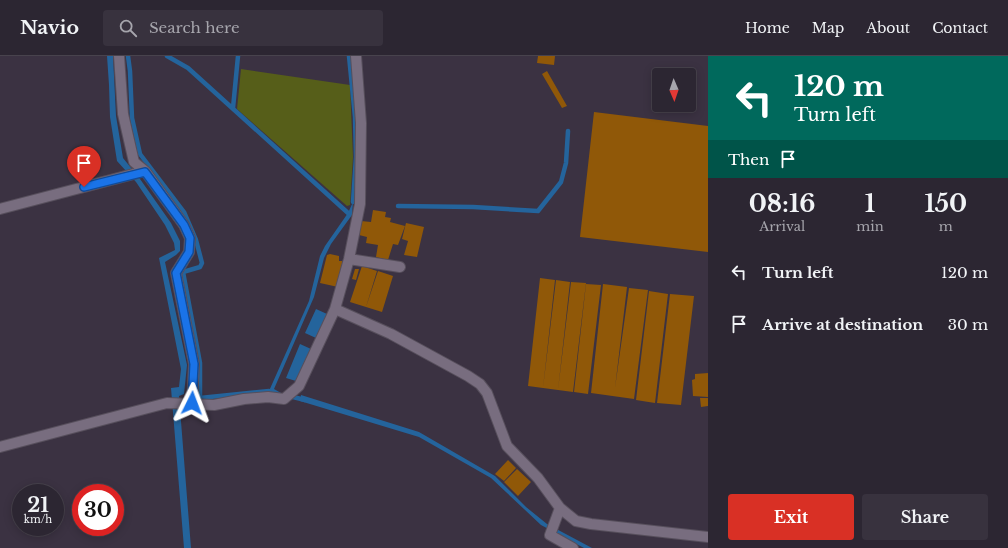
<!DOCTYPE html>
<style>
:root{--surface:#2c2632;--page:#38323e;--text:#f1f3f6;--muted:#a6a5ac;--line:#48434d;--accent:#d93025}
body{margin:0;font-family:"Libre Baskerville",serif;background:var(--page);color:var(--text);height:100vh;display:flex;flex-direction:column;font-size:15px;white-space:nowrap}
*{box-sizing:border-box;margin:0}
p{font-size:13px;color:var(--muted)}
.icon{flex:none;width:22px;height:22px;fill:none;stroke:currentColor;stroke-width:2;stroke-linecap:round;stroke-linejoin:round}
.map{position:relative;flex:1;overflow:hidden}
.drawer{display:flex;flex-direction:column;background:var(--surface);width:300px}
.drawer>*{flex:none}
.hud{background:#00695c;color:#fff;overflow:hidden}
.needle{width:26px;rotate:178deg}
.controls{position:absolute;left:652px;top:12px;display:grid;gap:8px}
.controls a{display:grid;place-items:center;width:44px;height:44px;border-radius:4px;background:var(--surface);box-shadow:0 2px 10px #0003,0 0 0 1px var(--line);font-size:20px}
.speed{position:absolute;left:12px;top:428px;display:flex;gap:8px;font-size:20px;font-weight:700;text-align:center}
.speed>*{display:grid;place-content:center;width:52px;height:52px;border-radius:50%;background:var(--surface);box-shadow:0 2px 10px #0003,0 0 0 1px var(--line);line-height:1}
.speed small{font-size:10px;font-weight:400}
.speed .limit{border:6px solid #d22;background:#fff;color:#111}
.pin{position:absolute;display:grid;place-items:center;width:34px;height:34px;color:#fff;margin:-41px -17px;border-radius:50% 50% 50% 0;rotate:-45deg;box-shadow:0 0 4px #0007}
.pin .icon{rotate:45deg}
.me{position:absolute;width:44px;margin:-22px;rotate:3deg;stroke-linejoin:round;filter:drop-shadow(0 0 3px #0008)}
.turn{display:flex;align-items:center;gap:14px;height:84px;padding:0 20px;font-size:18px}
.turn .icon{width:52px;height:52px;stroke-width:2.5}
.turn b{display:block;font-size:28px;line-height:34px}
.then{display:flex;align-items:center;height:38px;padding:0 20px;background:#0003;gap:8px;font-size:15px}
.eta{display:flex;justify-content:space-evenly;align-items:center;height:68px;text-align:center}
.eta b{font-size:24px;font-weight:700;line-height:28px}
.button{display:flex;gap:8px;margin-top:auto;padding:8px 20px}
.button a{flex:1;height:46px;border-radius:4px;background:var(--accent);color:#fff;font-size:16px;font-weight:700;line-height:46px;text-align:center}
.button a+a{background:var(--page);color:var(--text)}
ul{padding:0;list-style:none}
li{display:flex;align-items:center;gap:12px;height:52px;padding:0 20px}
li div{flex:1}
li b{display:block;font-size:15px}
li em{font-style:normal}
header{display:flex;align-items:center;gap:24px;box-sizing:border-box;height:56px;padding:0 20px;background:var(--surface);border-bottom:1px solid var(--line)}
header strong{font-size:19px}
nav{display:flex;gap:22px;margin-inline-start:auto;font-size:14px}
.search{width:280px;height:36px;background:var(--page);display:flex;align-items:center;gap:10px;box-sizing:border-box;padding:0 14px;border-radius:4px;color:var(--muted);font-size:15px}
main{display:flex;flex:1;min-height:0}
.map>svg:first-child{display:block}
.green{fill:#565e19}
.water{fill:#24649c}
.lines{fill:none;stroke-linecap:round;stroke-linejoin:round}
.stream{stroke:#24649c;stroke-width:4.5}
.building{fill:#905808}
.minor-casing{stroke:#574f5c;stroke-width:12}
.minor{stroke:#786d7f;stroke-width:10}
.route-casing{stroke:#114b97;stroke-width:10}
.route{stroke:#1a73e8;stroke-width:7}
</style>
<header>
<strong>Navio</strong>
<div class="search"><svg class="icon" aria-label="search" viewBox="0 0 24 24"><circle cx="10" cy="10" r="6"/><path d="M15 15l6 6"/></svg>Search here</div>
<nav><a>Home</a><a>Map</a><a>About</a><a>Contact</a></nav>
</header>
<main>
<div class="map">
<svg width="708" height="492" viewBox="0 0 708 492">
<rect width="100%" height="100%" fill="#3b3242"/>
<path class="green" d="M241,13L350,29L353,101L350,149L347,150L237,53Z"/>
<path class="water" d="M107,0H113L116,60L123,102L140,123L171,167L180,185V195L176,199L165,206L187,309L184,338L179,340L191,492H184L171,332L179,331L181,313L159,202L175,194L174,187L165,169L136,126L117,105L110,61L109,29Z
M353,146L352,159L331,188L324,202L314,241L274,333L281,337L280,340L269,335L309,245L320,200L325,190L348,157Z
M316,253L327,258L316,282L305,277Z
M300,288L311,293L296,325L286,322Z
M301,339L419,376L495,420L526,451L547,468L592,492H584L541,469L491,422L419,381L300,345Z"/>
<g class="lines">
<path class="stream" d="M128,0L130,15L132,62L140,98L184,156L196,184L202,207L200,211L183,216L200,307V342L269,335
M167,0L188,12L348,157
M349,0L355,61L356,101L353,146
M233,52L238,0
M398,150L473,151L538,155L561,126L566,107L568,75
M289,340L305,344"/>
</g>
<path class="building" d="M538,0H555L554,9L537,7Z
M547,15L567,50L562,52L542,18Z
M594,56L708,70V196L580,181Z
M373,154L386,156L385,161L391,162L390,166L405,170L398,189L393,188L388,204L376,201L378,189L366,187L367,181L359,179L361,165L371,166Z
M406,167L424,171L417,201L404,199L408,185L402,183Z
M330,198L339,200V205H342V208L344,210L338,231L320,227L327,199Z
M362,210L377,215L366,251L350,246Z
M355,213H359L356,224L352,223Z
M378,215L393,220L382,256L366,251Z
M540,222L555,224L543,332L528,330Z
M556,224L570,226L558,334L543,332Z
M571,226L586,227L573,336L558,334Z
M586,228L601,229L588,338L574,336Z
M603,228L627,231L615,332L629,232L648,234L634,343L591,337Z
M649,235L668,238L655,347L636,344Z
M670,238L694,240L681,349L657,347Z
M708,317V341L693,340L692,324L695,323V318Z
M700,342H708V350L701,351Z
M508,404L516,412L504,425L495,418Z
M517,413L531,426L518,440L504,426Z"/>
<g class="lines">
<g class="minor-casing">
<path id="minor" d="M119,0L123,58L134,106L145,115L184,169L190,182L189,196L176,217L194,308L192,347
M0,153L145,115
M349,203L400,211
M335,253L391,278L468,320L480,328L487,337L507,390L538,422L560,452L576,465L591,468L708,481
M0,391L167,347L214,349L244,343L268,341L284,343L299,330L335,253L349,203L360,148L361,67L356,0
M560,452L550,479L573,492"/>
</g>
<use href="#minor" class="minor"/>
</g>
<g class="lines">
<g class="route-casing">
<path id="route" d="M84,131L145,116L184,169L190,182L189,196L176,217L194,308L192,347"/>
</g>
<use href="#route" class="route"/>
</g>
</svg>
<div class="controls">
<a><svg class="needle" viewBox="-14 -14 28 28"><path d="M0-13l5 13h-10z" fill="#e53935"/><path d="M0 13l5-13h-10z" fill="#a6a5ac"/></svg></a>
</div>
<div class="speed"><div>21<small>km/h</small></div><div class="limit">30</div></div>
<div class="pin" style="left:84px;top:131px;background:#d93025"><svg class="icon" aria-label="arrive" viewBox="0 0 24 24"><path d="M6 21V4h12l-3 4 3 4H6"/></svg></div>
<svg class="me" style="left:192px;top:347px" viewBox="-20 -20 40 40"><path d="M0-17L14 15 0 8-14 15z" fill="#1a73e8" stroke="#fff" stroke-width="4"/></svg>
</div>
<section class="drawer">
<div class="hud">
<div class="turn"><svg class="icon" aria-label="left" viewBox="0 0 24 24"><path d="M17 20v-9H6M10 6l-5 5 5 5"/></svg><div><b>120 m</b>Turn left</div></div>
<div class="then">Then<svg class="icon" aria-label="arrive" viewBox="0 0 24 24"><path d="M6 21V4h12l-3 4 3 4H6"/></svg></div>
</div>
<div class="eta">
<div><b>08:16</b><p>Arrival</p></div>
<div><b>1</b><p>min</p></div>
<div><b>150</b><p>m</p></div>
</div>
<ul>
<li><svg class="icon" aria-label="left" viewBox="0 0 24 24"><path d="M17 20v-9H6M10 6l-5 5 5 5"/></svg><div><b>Turn left</b></div><em>120 m</em></li>
<li><svg class="icon" aria-label="arrive" viewBox="0 0 24 24"><path d="M6 21V4h12l-3 4 3 4H6"/></svg><div><b>Arrive at destination</b></div><em>30 m</em></li>
</ul>
<div class="button"><a>Exit</a><a>Share</a></div>
</section>
</main>
